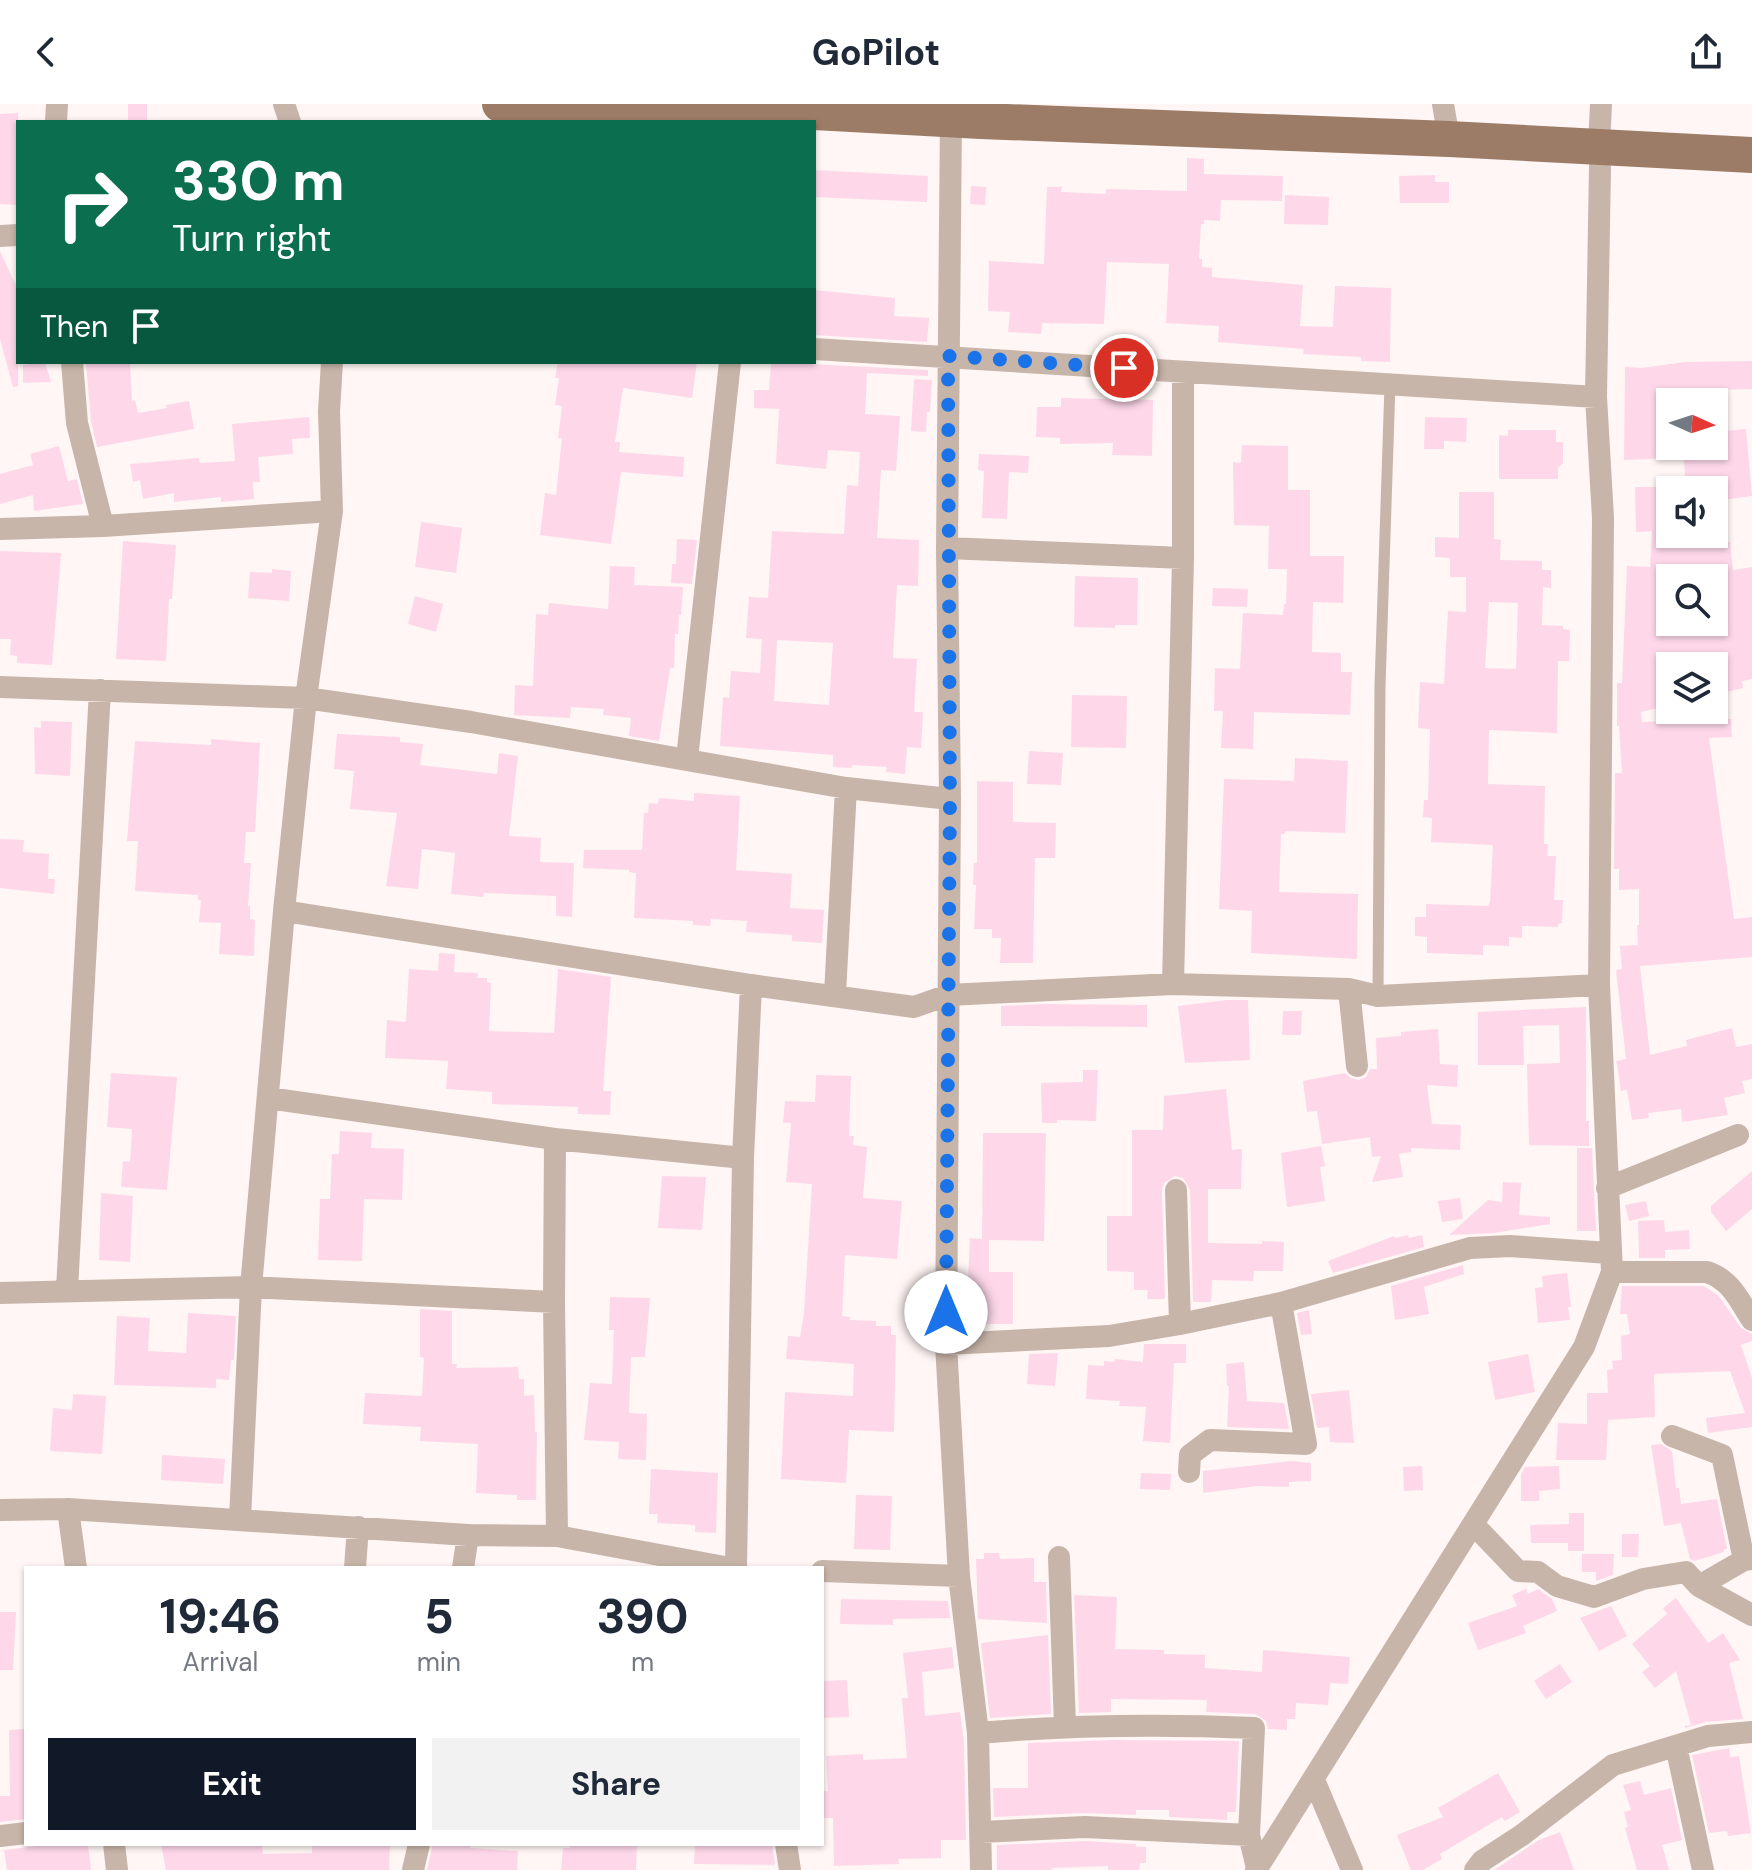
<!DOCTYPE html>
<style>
:root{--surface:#fff;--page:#f2f2f3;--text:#1f2937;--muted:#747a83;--accent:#111827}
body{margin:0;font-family:"DM Sans",sans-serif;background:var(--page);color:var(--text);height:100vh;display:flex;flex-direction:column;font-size:30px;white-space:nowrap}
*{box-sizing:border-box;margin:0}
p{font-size:26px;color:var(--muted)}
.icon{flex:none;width:44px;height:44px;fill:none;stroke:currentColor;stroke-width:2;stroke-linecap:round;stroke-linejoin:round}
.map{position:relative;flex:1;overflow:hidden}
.details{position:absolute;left:24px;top:1462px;width:800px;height:280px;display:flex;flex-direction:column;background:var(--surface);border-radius:0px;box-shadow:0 2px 6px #0004}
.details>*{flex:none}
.top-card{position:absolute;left:16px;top:16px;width:800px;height:244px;border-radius:0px;box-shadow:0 2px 6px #0004;background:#0b6e4f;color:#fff;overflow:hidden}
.needle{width:52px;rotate:93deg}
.buttons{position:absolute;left:1656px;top:284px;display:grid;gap:16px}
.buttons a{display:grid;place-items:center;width:72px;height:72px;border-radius:0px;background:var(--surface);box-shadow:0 2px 6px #0004;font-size:40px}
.pin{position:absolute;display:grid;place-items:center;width:68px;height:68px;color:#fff;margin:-34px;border:4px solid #fff;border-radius:50%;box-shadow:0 2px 8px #0007}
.me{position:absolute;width:88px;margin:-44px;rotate:0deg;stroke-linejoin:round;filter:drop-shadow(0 0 6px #0008)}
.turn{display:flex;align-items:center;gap:28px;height:168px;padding:0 24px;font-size:36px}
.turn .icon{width:104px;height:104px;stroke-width:2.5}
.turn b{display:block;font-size:56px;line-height:68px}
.then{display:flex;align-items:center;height:76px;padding:0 24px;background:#0003;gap:16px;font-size:30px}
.eta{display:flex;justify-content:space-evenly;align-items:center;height:136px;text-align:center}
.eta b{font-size:48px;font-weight:700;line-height:56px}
.action{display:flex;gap:16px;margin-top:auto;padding:16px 24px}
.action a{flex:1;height:92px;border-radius:0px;background:var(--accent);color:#fff;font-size:32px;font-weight:700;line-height:92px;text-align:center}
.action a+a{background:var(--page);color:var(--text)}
header{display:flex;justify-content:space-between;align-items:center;height:104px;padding:0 24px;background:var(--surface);font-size:36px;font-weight:700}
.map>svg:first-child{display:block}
.building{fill:#fed8e9;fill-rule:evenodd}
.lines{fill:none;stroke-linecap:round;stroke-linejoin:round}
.lane{stroke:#c8b5a9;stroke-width:11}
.street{stroke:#c8b5a9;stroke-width:22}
.primary{stroke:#9d7c67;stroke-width:36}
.route{stroke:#1a73e8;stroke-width:14;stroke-dasharray:0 25.2}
</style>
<header><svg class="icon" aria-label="back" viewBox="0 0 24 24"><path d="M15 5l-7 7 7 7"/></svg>GoPilot<svg class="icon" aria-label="share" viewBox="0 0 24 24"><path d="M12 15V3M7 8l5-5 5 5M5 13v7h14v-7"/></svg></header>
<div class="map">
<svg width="1752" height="1766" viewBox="0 0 1752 1766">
<rect width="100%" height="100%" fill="#fff6f5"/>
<path class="building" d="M128,0H147V18H128Z
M18,9V101L0,100V10Z
M1187,54L1204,55V70L1283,72L1282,97L1221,96L1220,117L1204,116V120H1201L1199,155H1202V163L1212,164V173L1303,181L1300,222L1333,223L1335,182L1391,184L1390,258L1361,257V253L1303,250L1304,245L1218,238L1219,222L1166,219L1169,160L1107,158L1104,220L1042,219L1041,230L1008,228L1010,208L988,207L989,157L1044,160L1047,83H1062L1061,88L1106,90V85L1187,87Z
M814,66L928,72L927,98L814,93Z
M1435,71V78H1449V99H1400L1399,72Z
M971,82L986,83L985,101L970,100Z
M1285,91L1329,93L1328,121L1284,120Z
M0,147L18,186V282L13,283L0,235Z
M814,186L895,194L894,212L929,214L927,238L814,231Z
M1752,257V285L1714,286L1716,298H1670V354L1624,356L1625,263L1642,264L1685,258Z
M45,258L51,278L23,279V261Z
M130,258L132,297L135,296L138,309L167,304L166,301L189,297L194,325L97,343L91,317L86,260Z
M558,258H697L692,294L623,284L615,338H620L619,348L684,353L683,373L621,368L611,440L540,431L545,389L556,391L562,334H558L562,302L555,301L559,274H555Z
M771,258L928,266V272L867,269L865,310L900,312L896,367L881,366L877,434L919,436L918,482L897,481L893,554L917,555L914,608H923L921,644L907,643L905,670L886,668L887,663L852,661V664L833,663V651L720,642L723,593L729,594L731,567L760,569L762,535L746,534L749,493L768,494L772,427L844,430L847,381L858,382L860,348L828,346L826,365L776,360L779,305L754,304V286H769ZM777,536L833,539L829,601L774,597Z
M914,275L932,276L930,308H927L926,328L911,327Z
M1061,294L1153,296L1152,352L1112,351L1113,339L1060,340V334L1036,333L1037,303H1061Z
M309,313L310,334L292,335L293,350L258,353L260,378H253L254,395L221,398V393L174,398V389L143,395L140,376L133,378L130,360L199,354L200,359L235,357L232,320Z
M1425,313L1467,314L1466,338L1444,337V345H1424Z
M1746,325L1752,392L1714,397V386H1686L1683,342H1714V328Z
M1508,326H1556V338H1563V359L1558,364V375H1499V331L1508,332Z
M1242,341L1288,342V386H1310V452H1344L1343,499L1313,498L1312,548L1341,549V568H1352L1350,611L1254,608L1253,645L1221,644L1223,607H1214L1215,564L1240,565L1243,509L1283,511L1284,500H1286L1287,465H1268L1269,422L1234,421L1233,358L1241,359Z
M59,342L68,377L77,375L83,400L34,407L33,391L0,400V370L33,361L30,350Z
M979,350L1029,352L1028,369L1009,368L1007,415L982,414L984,367L978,366Z
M1635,383H1670V434L1722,435V438H1730L1733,466L1752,463V575L1742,577L1743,584L1714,591V562H1670V601L1641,608L1642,618L1731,615L1732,633L1709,634L1734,815L1752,813V853L1640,862L1650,951L1687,942L1686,936L1732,924L1736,943L1752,940V975L1742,977L1745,989L1724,994L1728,1011L1682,1018L1681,1005L1648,1009L1649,1014L1632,1016L1627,986L1621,987L1617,961L1616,957L1626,955L1616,866L1622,865L1620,842L1638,841L1637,821H1639V785L1619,786V765H1614L1615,669H1622L1619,622H1617V579H1622L1627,462L1650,463L1652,427L1636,428ZM1670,474H1714V518H1670Z
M1459,388H1494V435L1501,436L1500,456L1542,457V466H1551V484L1543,483L1542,521L1563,522V525L1570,526L1569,557H1558L1557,629L1489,626L1488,680L1545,682L1544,740H1548L1547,752H1556L1554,796H1563L1562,819L1558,820V823L1522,822V834L1509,833V842L1483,841V851L1427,849V833L1415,832V813H1426V800L1488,802L1490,798L1493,741L1431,738L1432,714L1423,713L1424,696H1428L1430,625L1418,624L1420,578L1444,580L1448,507L1466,508V473H1450V454L1435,453V433L1459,434ZM1489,498L1518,499L1516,565L1485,564Z
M421,418L462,424L456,469L415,463Z
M677,435L697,436L692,480L671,479L672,460H676Z
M123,437L176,441L172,495H169L166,557L116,555Z
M0,447L61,449L52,561L17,559V552L10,551L11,535H0Z
M610,462L635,463L634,481L683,483L681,511H679L678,530H675L674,564H670L659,637L629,632L631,614L603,611L604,605L571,603L570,614L514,611L515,581L533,582L536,510L548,511L549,499L608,505Z
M272,465L291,467L289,497L248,494L250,468L272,469Z
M1075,472L1138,474L1137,521H1115V524L1074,523Z
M1213,484L1248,485L1247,503L1212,502Z
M415,492L443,500L436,528L408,520Z
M1072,591L1127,592L1126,644L1071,643Z
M41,617L72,618L70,672L35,670L34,623L41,624Z
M337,630L400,633V638L423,640L420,661L497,670L499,649L518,652L509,732L541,734L540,758L574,759L572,813L556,812V792L484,789L483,793L451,790L455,749L422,745L418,785L386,782L397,709L350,705L354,667L334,665Z
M211,635L260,639L255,728H246L244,759H251L248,802H250V815L255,816L254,852L219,850L221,819L199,818L201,796H198V791L135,787L138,737H127L135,637L211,641Z
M1029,647L1063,649L1061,681L1027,680Z
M1295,654L1348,657L1345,729L1285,727V730H1281L1279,788L1358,790L1357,855L1251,849L1252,807L1219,805L1224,675L1294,677Z
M977,677L1013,678V718L1056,719L1055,754H1035L1033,859H1000L1001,834H992V825H974L976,781H973L974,759H977Z
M694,689L740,692L736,766L792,770L790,804L824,806L822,839L792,837V831L746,828L747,817L711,815L710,822L693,821V817L634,814L636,769L629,768V766L583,764L584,746H642L644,709H648L649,699L658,700L659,694L694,697Z
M0,735L24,736L23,748L49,750L48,775H55L54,790L0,784Z
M439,849L455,850L454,868L478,869L477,874H487V878L491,879L489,927L554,929L558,865L611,873L603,987H611L610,1011L578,1010V1003L492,1000V988L446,985L448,957L385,954L387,916L406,918L409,865L438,867Z
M1227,896H1248L1250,956L1185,959L1178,902Z
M1044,900L1147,901V923L1001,922V902Z
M1586,903V1017H1589V1042L1529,1041L1527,960L1560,959L1559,921L1523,922L1524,961H1478V908Z
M1283,907H1302L1301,931H1282Z
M1438,925L1440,960L1458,961L1457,983L1427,981L1432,1020L1461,1021L1460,1046L1411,1044V1048L1399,1050L1403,1073L1372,1078L1381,1052L1372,1053L1370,1033L1322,1040L1317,1007L1307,1008L1303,977L1345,969L1351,974L1359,976L1366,973L1370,965H1377L1376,934L1401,932V928Z
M1083,966H1098L1096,1017L1057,1016V1019H1042L1041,979L1083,978Z
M111,969L177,973L167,1086L121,1083L123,1057L130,1058L132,1025L107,1023Z
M816,971L851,972L849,1032H854L853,1041L867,1043L863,1094L902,1097L897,1155L845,1151L842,1212L850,1213V1216L876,1217V1222H891V1231H896L894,1328L849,1326L846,1379L781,1375L785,1288L853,1292L854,1260L786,1255L788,1232L800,1233L804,1209L812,1080L786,1078L791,1019H783L785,997L815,998Z
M1226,985L1232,1046L1242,1045L1241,1085H1208V1139L1262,1140V1137L1284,1138L1283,1167H1254L1253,1177L1212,1176L1211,1198H1193L1190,1086L1183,1074L1175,1072L1164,1079L1162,1086L1165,1195H1147L1148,1186H1134V1168L1107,1167V1112H1132V1026H1163L1164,992Z
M340,1027L372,1029L371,1044L404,1045L402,1096L364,1095L362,1157L318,1156L320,1095H330L332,1050H339Z
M983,1029H1046L1044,1137L989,1136V1168H1013V1220H966L970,1134L982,1135Z
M1321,1042L1325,1062L1320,1063L1325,1097L1287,1103L1281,1049Z
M1577,1044H1592L1596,1127H1577Z
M1752,1067V1105L1726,1127L1711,1108V1102Z
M662,1072L706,1073L702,1126L658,1124Z
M1503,1078L1521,1079L1519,1111L1550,1113V1120L1494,1129L1449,1131L1488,1096L1502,1098Z
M101,1089L133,1092L130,1158L99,1156Z
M1460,1094L1463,1115L1442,1118L1438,1097Z
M1646,1097L1649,1112L1629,1117L1625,1101Z
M1664,1116L1665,1128L1689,1126L1690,1145L1665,1146V1154H1639L1638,1117Z
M1408,1131L1409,1134L1422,1131L1424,1143L1333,1169L1328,1157L1394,1132L1395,1134Z
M1463,1161L1464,1170L1424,1183L1429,1210L1395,1216L1391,1182Z
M1567,1169L1571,1203H1568L1570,1216L1538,1219L1535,1184L1543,1183L1542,1172Z
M1622,1182H1704L1718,1191L1741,1224L1752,1230V1237L1741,1241L1752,1274V1323L1708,1329L1706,1314L1745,1309L1730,1267L1654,1270L1655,1313L1608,1316L1606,1356H1556L1558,1319L1587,1320V1289H1608L1607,1266L1613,1265L1612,1257L1622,1256L1621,1232L1630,1230L1627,1210H1620Z
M610,1193L650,1194L645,1253H631L629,1309L647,1310L646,1356L618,1355L619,1338L584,1336L590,1279L612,1280L614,1226H609Z
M420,1205L452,1207V1260H457L456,1264L518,1263L519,1275H524V1292L534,1291L535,1328H537L536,1396H517V1391L476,1389L478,1340L420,1337L421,1323L363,1320L365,1289L422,1292L424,1254L420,1253Z
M1309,1206L1312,1230L1301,1231L1297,1209Z
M188,1209L236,1212L234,1256H231L229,1276L216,1275V1284L114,1281L117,1212L150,1214L148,1247L186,1249Z
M1144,1240H1186V1259H1174L1170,1339L1143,1337L1146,1303L1119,1302L1120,1297L1086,1295L1088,1261L1104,1262V1257L1114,1258L1115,1255L1143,1258Z
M1058,1249L1055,1282L1027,1280L1029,1250Z
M1528,1250L1535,1288L1495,1296L1488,1258Z
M1244,1258L1247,1297L1284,1299L1289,1325L1227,1323L1229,1282H1227L1226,1260Z
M1349,1286L1354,1339L1330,1338L1329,1323L1317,1324L1311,1290Z
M73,1290L106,1292L102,1350L50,1347L53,1304L72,1306Z
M1661,1340L1672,1347L1676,1384H1679L1681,1400L1717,1395L1727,1445H1724V1448L1694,1457L1690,1455L1681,1419L1664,1422L1651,1341Z
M162,1351L225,1355L223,1380L161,1376Z
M1291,1357L1311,1359V1377L1289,1378V1383L1257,1382L1203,1389V1367Z
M1422,1362L1423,1386L1404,1387L1403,1363Z
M1559,1362L1560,1385L1539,1387V1397H1521V1370L1525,1363Z
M651,1365L718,1369L716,1429L695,1428V1421L657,1419L658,1410H649Z
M1141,1369L1171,1370L1170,1386L1140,1385Z
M856,1391L892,1392L890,1446L854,1445Z
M1569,1409H1584V1447H1568V1439H1531L1530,1421L1569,1420Z
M1622,1430H1639L1638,1453H1622Z
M984,1449H999L1000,1455L1034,1454V1478H1046L1047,1519L978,1515L976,1455H984Z
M1582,1450H1614L1613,1471L1596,1477V1468H1582Z
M1526,1485L1528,1490L1538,1485L1552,1495L1557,1507L1523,1522L1526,1529L1478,1546L1468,1519L1517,1502L1512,1491Z
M1074,1491L1117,1493L1115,1545L1164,1546V1550L1205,1551V1564L1262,1568L1263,1546L1350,1553L1348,1580L1330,1579L1328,1601L1296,1599L1295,1615H1287V1626L1268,1625L1266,1617L1255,1610L1206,1608L1207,1596L1111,1595V1608L1079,1609Z
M1676,1494L1708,1539L1723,1529L1740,1556L1729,1559L1743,1615L1706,1618L1685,1624V1622L1691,1621L1676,1567L1655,1584L1642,1568L1650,1562L1632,1540L1667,1510L1663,1504Z
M841,1495L948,1497L950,1514L893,1515V1521L840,1520Z
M1611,1502L1627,1532L1599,1547L1580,1514Z
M0,1508H16L13,1566H0Z
M1048,1531L1051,1610L990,1614L981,1539Z
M952,1543L954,1564L922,1568L925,1612L960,1608L964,1638L966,1736H941V1754L898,1755L899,1760L834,1762L833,1714H822V1687H828L826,1652L863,1650V1656L907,1654L902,1594H908L903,1549Z
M1560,1560L1572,1578L1546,1595L1534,1577Z
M847,1576L849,1613L822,1614V1577Z
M26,1625V1715L0,1718V1692H10L9,1626Z
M1116,1636L1239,1637L1236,1708H1227V1716L1169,1713V1706H1136V1711L1084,1709L994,1713L993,1684H1028V1639Z
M1729,1644L1730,1653L1739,1652L1751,1729L1728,1732L1727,1727L1709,1729L1692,1651Z
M1498,1669L1520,1708L1505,1717L1502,1713L1440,1750L1442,1755L1423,1766H1411L1397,1731L1443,1713L1438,1704Z
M1640,1677L1644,1691L1671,1684L1682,1736L1662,1741L1669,1766H1637L1625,1724L1628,1723L1624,1708L1631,1706L1623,1681Z
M1560,1728L1574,1766H1494L1539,1736Z
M1085,1737L1136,1740V1743H1146V1759H1140L1139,1766H1108V1762L1052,1764V1766H997V1741Z
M54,1740H88L91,1766H7L4,1746Z
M161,1740H262L263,1750L312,1749V1740H390L389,1766H166Z
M433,1740H471L470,1744L518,1747L517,1766H427Z
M570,1740H637L636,1766H561L563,1744H570Z
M695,1740H772L775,1761L694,1760Z"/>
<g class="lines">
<path class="lane" d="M1378,892L1380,582L1390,281"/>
<path class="street" d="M284,0L290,18
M1443,0L1449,35
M951,14L947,444L950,695L946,1240L959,1472L978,1629L981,1766
M56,18L57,0
M1599,42L1601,0
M0,132L18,131
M814,245L1596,293
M72,258L77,319L103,422
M0,425L103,422L332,407
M947,444L1183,454
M0,583L306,594L471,618L846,684L950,695
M687,655L730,258
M284,807L751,881L914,903L948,891L1173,880L1349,885L1378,892L1599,881
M1173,880L1183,454V268
M1349,885L1357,962
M835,890L846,684
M268,994L555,1035L554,1198L557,1432
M555,1035L743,1054
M1607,1084L1738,1031
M1176,1086L1180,1220
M1612,1168H1707C1731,1176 1739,1196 1752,1216
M67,1185L100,586
M0,1189L251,1183L554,1198
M946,1240L1109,1232L1180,1220L1281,1199L1470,1144L1510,1142L1609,1149
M1672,1332L1722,1351L1744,1456
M1189,1368L1190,1351L1210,1336L1306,1340L1281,1199
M68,1405L76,1464
M0,1406L68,1405L468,1431L557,1432L730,1464
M240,1415L251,1183L284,807L306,594L332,407L329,307L332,258
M1473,1420L1518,1467L1538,1468L1557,1482L1594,1493L1643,1475L1686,1468L1699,1482L1744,1456L1752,1455
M1059,1453L1065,1622
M355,1464L358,1423
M463,1464L468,1431
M736,1464L743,1054L751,881
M822,1467L959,1472
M1699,1482L1752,1511
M978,1629C1070,1621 1161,1620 1254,1624L1249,1731L1257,1764
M1676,1642L1703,1766
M1314,1676L1352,1766
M981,1728L1085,1723L1249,1731
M0,1732L26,1729
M114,1740L117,1766
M786,1740L790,1766
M413,1766L419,1740
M1256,1766L1584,1243L1612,1168L1599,881L1603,414L1596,293L1600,63
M1475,1766L1482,1757L1522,1731L1613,1661L1708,1632L1752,1628"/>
<path class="primary" d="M500,0L652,18
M668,0L981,17L1449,35L1752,51"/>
</g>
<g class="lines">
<path class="route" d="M946,1208L950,695L948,252L1124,264"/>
</g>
</svg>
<div class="buttons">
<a><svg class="needle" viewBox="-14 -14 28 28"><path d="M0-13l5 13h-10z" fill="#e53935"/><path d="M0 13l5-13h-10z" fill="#747a83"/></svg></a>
<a><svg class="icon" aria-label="sound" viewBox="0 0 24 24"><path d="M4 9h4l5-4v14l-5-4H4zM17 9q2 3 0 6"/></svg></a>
<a><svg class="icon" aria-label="search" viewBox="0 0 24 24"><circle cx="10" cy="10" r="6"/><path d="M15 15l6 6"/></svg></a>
<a><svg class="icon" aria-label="layers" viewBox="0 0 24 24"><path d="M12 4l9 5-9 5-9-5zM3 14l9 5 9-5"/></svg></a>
</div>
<div class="pin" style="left:1124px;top:264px;background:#d93025"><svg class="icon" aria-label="arrive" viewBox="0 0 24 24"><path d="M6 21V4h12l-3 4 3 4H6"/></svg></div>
<svg class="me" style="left:946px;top:1208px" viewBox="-20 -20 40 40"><circle r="19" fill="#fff"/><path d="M0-13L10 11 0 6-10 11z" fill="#1a73e8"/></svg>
<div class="top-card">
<div class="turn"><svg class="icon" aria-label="right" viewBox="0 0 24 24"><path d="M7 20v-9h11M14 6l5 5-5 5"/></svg><div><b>330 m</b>Turn right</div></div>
<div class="then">Then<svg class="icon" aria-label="arrive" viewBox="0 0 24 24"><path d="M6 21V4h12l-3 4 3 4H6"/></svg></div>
</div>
<section class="details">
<div class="eta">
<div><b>19:46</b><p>Arrival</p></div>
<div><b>5</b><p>min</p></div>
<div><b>390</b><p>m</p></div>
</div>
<div class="action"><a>Exit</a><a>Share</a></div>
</section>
</div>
